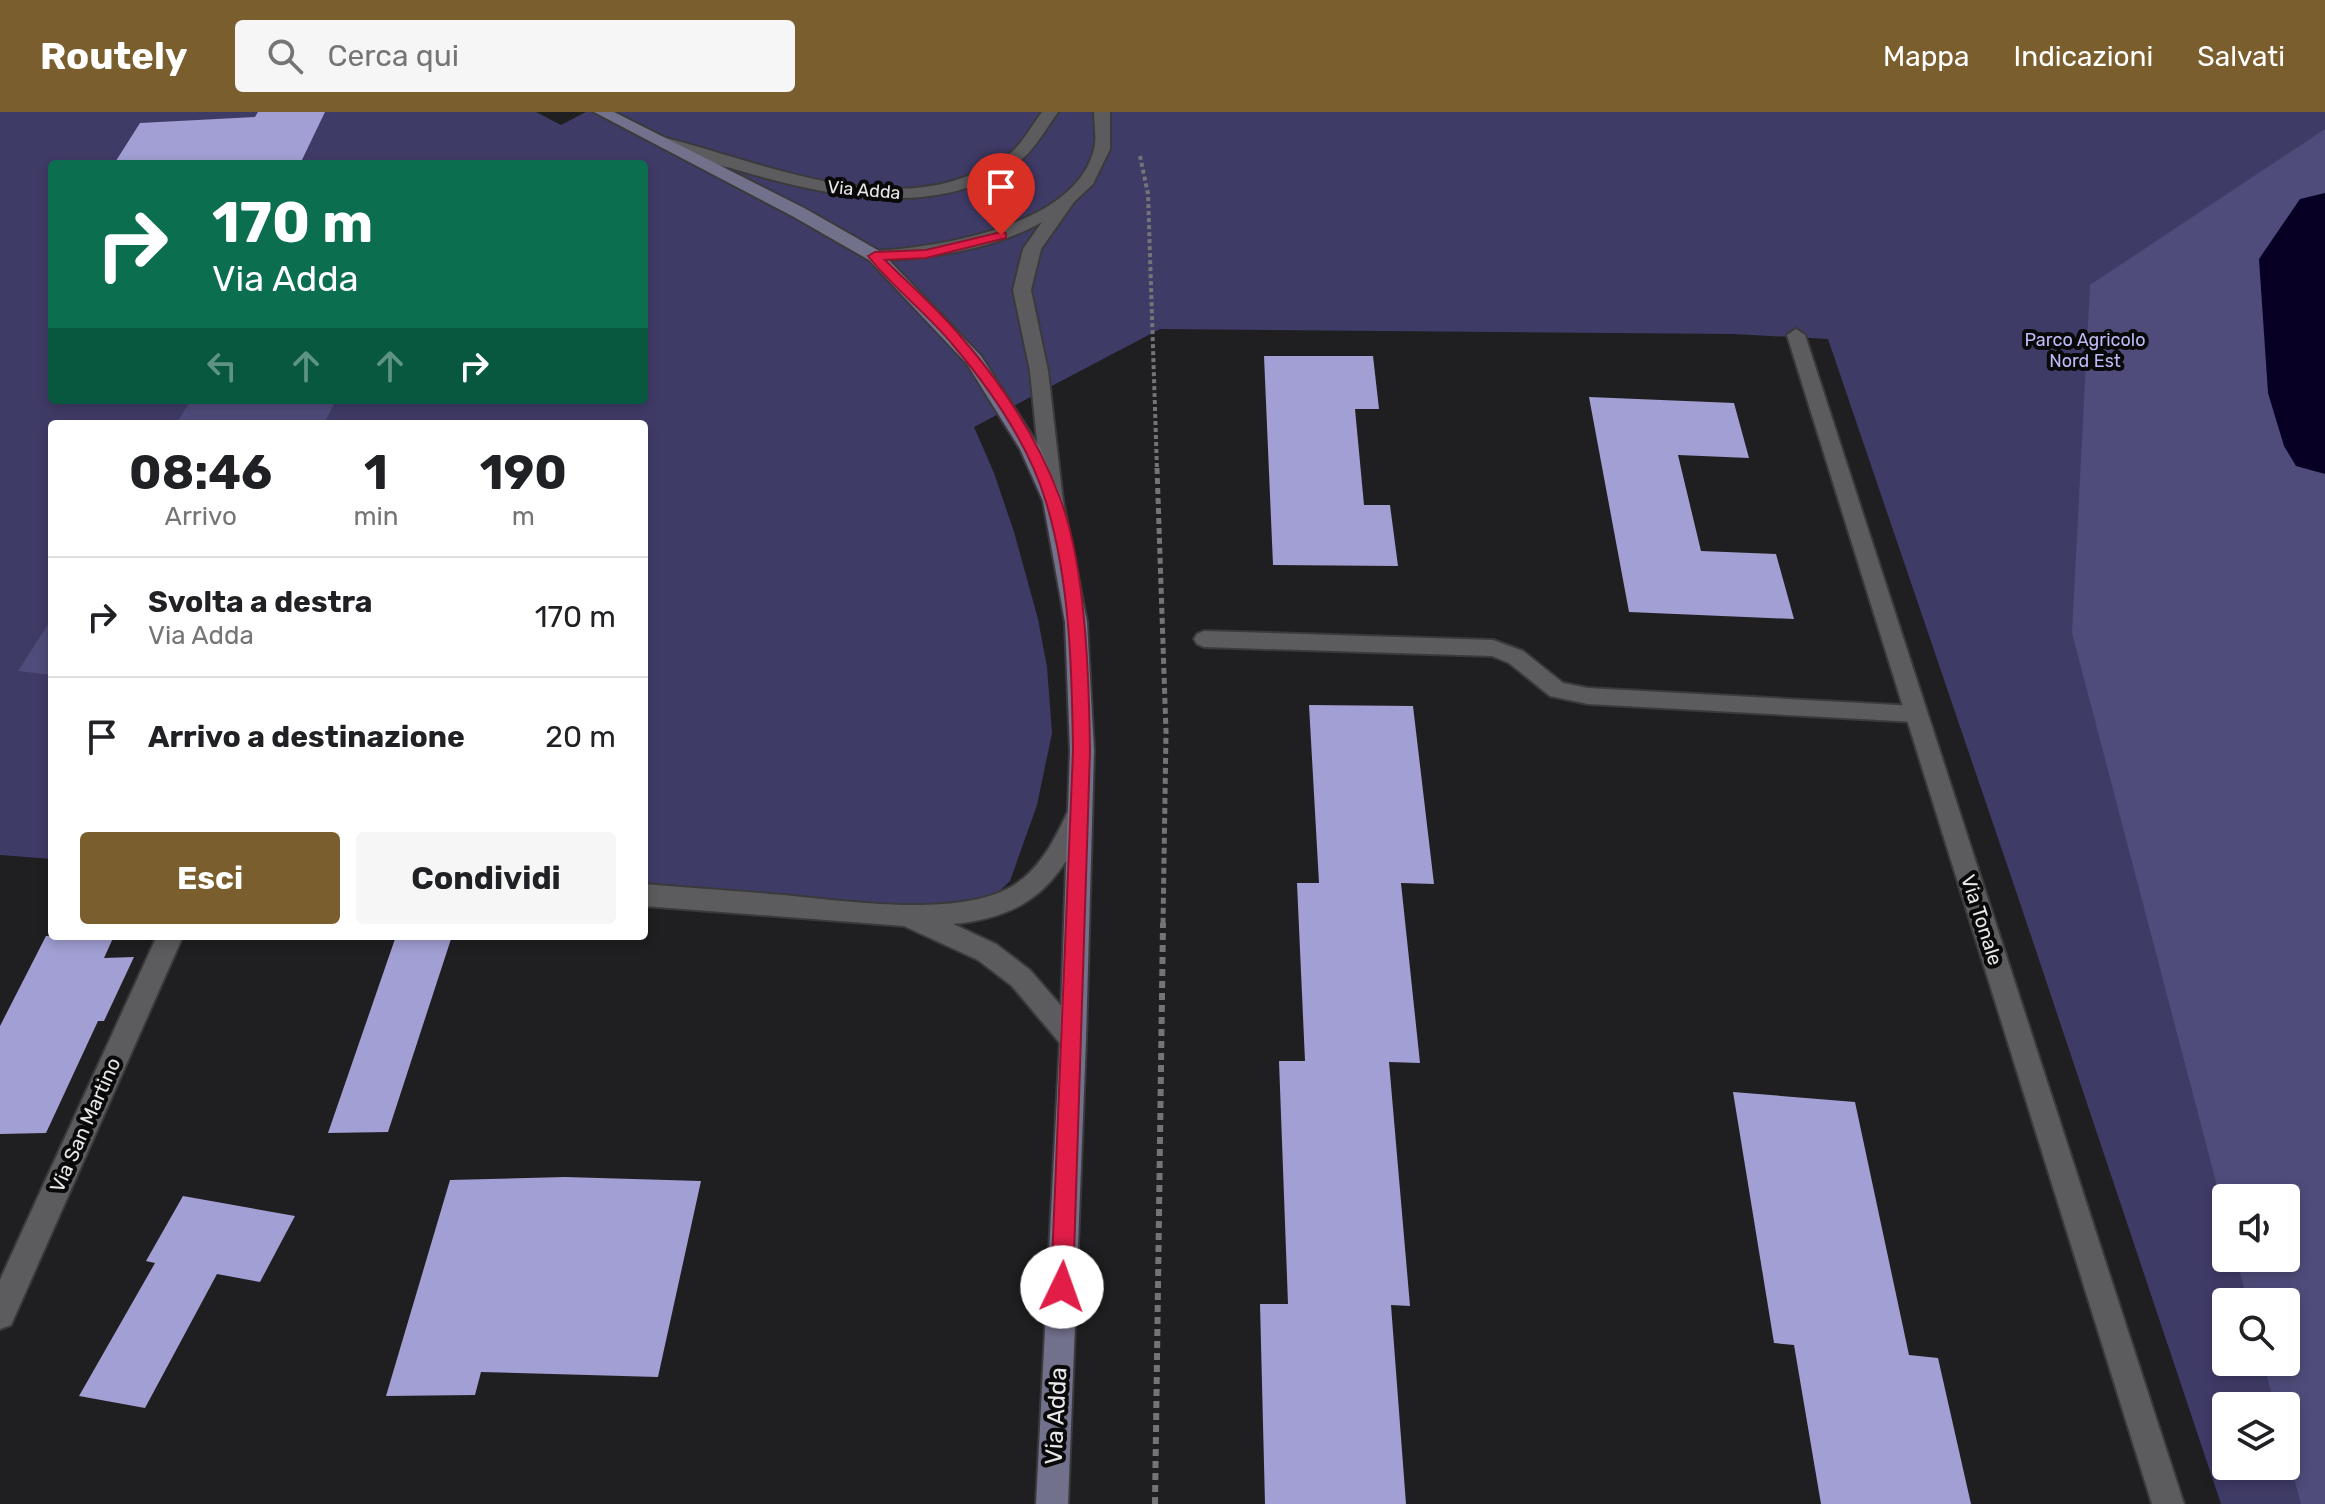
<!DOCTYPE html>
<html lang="it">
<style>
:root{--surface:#fff;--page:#f6f6f6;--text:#202124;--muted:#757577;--line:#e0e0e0;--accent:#7b5e2e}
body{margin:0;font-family:Rubik,sans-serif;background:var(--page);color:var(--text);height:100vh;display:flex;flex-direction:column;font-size:30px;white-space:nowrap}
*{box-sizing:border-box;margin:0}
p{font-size:26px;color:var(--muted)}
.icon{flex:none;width:44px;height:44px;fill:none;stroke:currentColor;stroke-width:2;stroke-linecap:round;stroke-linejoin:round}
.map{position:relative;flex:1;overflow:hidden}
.sheet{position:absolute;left:48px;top:308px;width:600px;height:520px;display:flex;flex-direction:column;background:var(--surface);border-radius:8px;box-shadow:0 4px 12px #0003}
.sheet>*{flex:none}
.hud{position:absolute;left:48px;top:48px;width:600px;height:244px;border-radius:8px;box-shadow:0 4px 12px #0003;background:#0b6e4f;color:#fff;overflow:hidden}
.buttons{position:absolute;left:2212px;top:1072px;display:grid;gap:16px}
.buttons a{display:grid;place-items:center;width:88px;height:88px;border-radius:8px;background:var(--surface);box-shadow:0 4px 12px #0003;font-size:40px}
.pin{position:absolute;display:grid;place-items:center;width:68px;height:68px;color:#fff;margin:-82px -34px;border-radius:50% 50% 50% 0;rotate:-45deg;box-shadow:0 0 8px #0007}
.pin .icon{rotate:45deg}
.me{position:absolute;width:88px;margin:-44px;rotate:3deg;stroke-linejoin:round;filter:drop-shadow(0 0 6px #0008)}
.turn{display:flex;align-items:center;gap:28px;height:168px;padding:0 32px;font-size:36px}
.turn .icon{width:104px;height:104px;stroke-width:2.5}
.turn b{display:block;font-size:56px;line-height:68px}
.lanes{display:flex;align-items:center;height:76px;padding:0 32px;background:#0003;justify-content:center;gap:40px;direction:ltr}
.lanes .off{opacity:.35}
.eta{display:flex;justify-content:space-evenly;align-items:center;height:136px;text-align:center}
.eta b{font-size:48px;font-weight:700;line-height:56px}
.button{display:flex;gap:16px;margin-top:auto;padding:16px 32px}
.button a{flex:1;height:92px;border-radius:8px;background:var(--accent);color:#fff;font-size:32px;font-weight:700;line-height:92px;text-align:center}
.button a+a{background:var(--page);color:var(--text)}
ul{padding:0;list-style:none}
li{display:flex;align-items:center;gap:24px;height:120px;padding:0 32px;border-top:2px solid var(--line)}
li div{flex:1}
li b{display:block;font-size:30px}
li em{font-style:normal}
header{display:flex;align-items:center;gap:48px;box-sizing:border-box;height:112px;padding:0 40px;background:var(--accent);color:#fff}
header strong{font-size:38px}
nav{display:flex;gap:44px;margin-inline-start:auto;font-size:28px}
.search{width:560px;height:72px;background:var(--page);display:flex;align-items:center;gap:20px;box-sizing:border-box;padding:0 28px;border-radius:8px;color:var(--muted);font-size:30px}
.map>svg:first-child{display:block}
.green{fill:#3f3b67;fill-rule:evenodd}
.forest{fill:#4f4c7b}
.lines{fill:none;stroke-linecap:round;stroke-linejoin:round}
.river{fill:#080024;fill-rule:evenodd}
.building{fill:#a19fd3}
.lane-casing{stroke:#3a3a3c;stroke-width:4}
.street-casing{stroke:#3a3a3c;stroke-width:4}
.secondary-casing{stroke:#3a3a3c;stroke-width:4}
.path-far2{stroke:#747476;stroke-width:4;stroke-dasharray:4 3;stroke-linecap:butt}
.path-far1{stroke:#747476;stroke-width:5;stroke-dasharray:6 4;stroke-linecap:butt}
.path{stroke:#747476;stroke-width:6;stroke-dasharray:7 5;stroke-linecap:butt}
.lane{fill:#5c5c5f;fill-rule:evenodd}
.street{fill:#5c5c5f;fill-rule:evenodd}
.secondary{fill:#72718c;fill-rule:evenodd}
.route{fill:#e11d48;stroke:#92132f;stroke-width:2}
.labels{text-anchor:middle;stroke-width:8;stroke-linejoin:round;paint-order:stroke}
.far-street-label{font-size:18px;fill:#e8e8ea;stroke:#09090a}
.far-park-label{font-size:18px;fill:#bdbbf8;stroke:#09090a}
.street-label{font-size:20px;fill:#e8e8ea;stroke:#09090a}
.near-street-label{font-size:24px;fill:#e8e8ea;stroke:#09090a}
</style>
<header>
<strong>Routely</strong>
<div class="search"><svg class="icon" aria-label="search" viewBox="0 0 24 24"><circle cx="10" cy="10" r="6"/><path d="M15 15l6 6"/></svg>Cerca qui</div>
<nav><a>Mappa</a><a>Indicazioni</a><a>Salvati</a></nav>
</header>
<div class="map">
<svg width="2325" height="1392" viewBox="0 0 2325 1392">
<rect width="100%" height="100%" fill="#1f1f21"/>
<path class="green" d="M0,0H536L561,13L586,0H2325V1392H2221L2017,782L1828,227L1733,222L1160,217L974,315L994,361L1014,420L1038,507L1047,555L1052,621L1037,693L1010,769L988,790L921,800L644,773V312H52V747L0,743ZM52,52H644V288H52ZM2226,1086H2286V1146H2226ZM2226,1190H2286V1250H2226ZM2226,1294H2286V1354H2226Z"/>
<path class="forest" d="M2325,17V1392H2301L2286,1336V1294H2275L2263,1250H2286V1190H2248L2236,1146H2286V1086H2226V1108L2072,521L2090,173Z
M191,288H336L324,312H176Z
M52,506V563L18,559Z"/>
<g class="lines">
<path class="river" d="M2325,81V362L2296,354L2284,334L2268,281L2259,147L2300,87Z"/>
</g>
<path class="building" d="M258,0H325L300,52H114L140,11L255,5Z
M1264,244H1373L1379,297H1355L1364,393H1390L1398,454L1273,453Z
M1589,285L1734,291L1749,346L1678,343L1701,439L1776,442L1794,507L1629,500Z
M1309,593L1413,594L1434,772L1401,771L1420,951L1389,950L1410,1194L1391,1193L1406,1392H1265L1260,1192H1288L1279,949H1305L1297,771H1319Z
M46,824H114L104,846L134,845L104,909H98L46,1021L0,1022V914Z
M396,824H452L388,1020L328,1021Z
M1733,980L1855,990L1909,1243L1938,1246L1971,1392H1821L1794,1233L1774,1231Z
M565,1065L701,1069L658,1265L481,1260L475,1283L386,1284L450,1068Z
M183,1084L295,1104L260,1170L217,1162L145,1296L79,1284L155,1151L146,1149Z"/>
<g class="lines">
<g class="lane-casing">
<path id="lane" d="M1204,519L1493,528L1523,539L1563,571L1588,576L1916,594L1923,596L1926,602L1923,608L1916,610L1588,592L1550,584L1509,551L1492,544L1204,535L1197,532L1194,527L1197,522Z"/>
</g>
<g class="street-casing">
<path id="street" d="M1042,0H1058C1047,15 1035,37 1021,48C939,110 825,84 734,57C714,51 668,43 654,30L662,25C763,50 894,111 992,52C998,48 1007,44 1013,39C1024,28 1033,12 1042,0Z
M1094,0H1110V37L1093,72L1074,90L1041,137L1031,178L1048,259L1063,389L1060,394H1046L1043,389L1030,259L1013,178L1023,137L1042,110C993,138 931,146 875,149L866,144L875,139C939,135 1076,114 1094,37C1097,26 1094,11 1094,0Z
M1796,217L1805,223L2184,1392H2152L1787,223Z
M1078,694L1087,697L1090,704C1059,772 1031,804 953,812L996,832L1030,858L1082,918L1086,927L1082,936L1073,940L1064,936L1012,874L978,848L904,814L644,794V772C691,776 737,779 784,783C845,789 952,805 1007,777C1039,761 1055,727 1069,697Z
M157,824H183L11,1213L0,1217V1168Z"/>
</g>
<g class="secondary-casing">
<path id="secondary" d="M594,0H614L806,97L881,140L981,244L1040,336L1063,389L1087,510L1094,639L1086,927L1068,1392H1036L1060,927L1070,639L1065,510L1043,389L1020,337L967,252L869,148L794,105Z"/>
</g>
<path class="path-far2" d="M1140,44L1148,82L1157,358"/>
<path class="path-far1" d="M1157,356L1166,620L1163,813"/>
<path class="path" d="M1155,1392L1163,811"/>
<use href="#lane" class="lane"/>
<use href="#street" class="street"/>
<use href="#secondary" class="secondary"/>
</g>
<path class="route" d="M1001,120L1006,121V126L926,146L885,148C911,174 939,198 962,226C1003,273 1038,328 1060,386C1086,454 1089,567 1090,639L1073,1175L1070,1183L1062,1186L1054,1183L1051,1175L1073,639C1072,558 1070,469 1046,390C1029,333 991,278 953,233C927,201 893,176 868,144L875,140L926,138Z"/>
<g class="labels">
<g class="far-street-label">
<text transform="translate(864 78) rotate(5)" y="6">Via Adda</text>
</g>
<g class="far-park-label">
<text x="2085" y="234">Parco Agricolo<tspan x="2085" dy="21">Nord Est</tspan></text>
</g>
<g class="street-label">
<text transform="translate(1982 808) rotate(72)" y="7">Via Tonale</text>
<text transform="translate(85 1013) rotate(-66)" y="7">Via San Martino</text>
</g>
<g class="near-street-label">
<text transform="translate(1056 1304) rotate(-87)" y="8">Via Adda</text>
</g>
</g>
</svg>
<div class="buttons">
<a><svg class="icon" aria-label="sound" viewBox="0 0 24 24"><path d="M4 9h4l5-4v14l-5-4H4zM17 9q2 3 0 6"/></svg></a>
<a><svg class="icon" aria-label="search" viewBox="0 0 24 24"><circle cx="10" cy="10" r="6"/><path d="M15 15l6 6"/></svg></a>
<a><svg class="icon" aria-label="layers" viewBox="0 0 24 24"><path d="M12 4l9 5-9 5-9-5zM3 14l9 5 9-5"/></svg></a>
</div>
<div class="pin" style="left:1001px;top:123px;background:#d93025"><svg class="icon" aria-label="arrive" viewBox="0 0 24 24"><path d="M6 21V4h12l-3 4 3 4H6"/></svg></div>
<svg class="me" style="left:1062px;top:1175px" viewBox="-20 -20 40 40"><circle r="19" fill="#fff"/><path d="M0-13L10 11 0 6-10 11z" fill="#e11d48"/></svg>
<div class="hud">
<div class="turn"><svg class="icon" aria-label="right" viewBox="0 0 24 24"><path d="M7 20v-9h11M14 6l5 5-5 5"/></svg><div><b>170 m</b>Via Adda</div></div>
<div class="lanes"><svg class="icon off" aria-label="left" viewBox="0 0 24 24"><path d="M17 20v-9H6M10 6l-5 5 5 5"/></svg><svg class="icon off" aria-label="ahead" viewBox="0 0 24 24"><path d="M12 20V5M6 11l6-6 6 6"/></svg><svg class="icon off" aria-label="ahead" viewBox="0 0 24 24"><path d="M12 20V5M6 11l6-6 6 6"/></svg><svg class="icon" aria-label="right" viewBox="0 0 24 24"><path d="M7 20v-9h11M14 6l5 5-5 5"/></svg></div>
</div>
<section class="sheet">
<div class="eta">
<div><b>08:46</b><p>Arrivo</p></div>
<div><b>1</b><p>min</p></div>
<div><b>190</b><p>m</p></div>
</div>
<ul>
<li><svg class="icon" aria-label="right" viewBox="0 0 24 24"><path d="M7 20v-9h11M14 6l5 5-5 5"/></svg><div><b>Svolta a destra</b><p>Via Adda</p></div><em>170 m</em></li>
<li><svg class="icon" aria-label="arrive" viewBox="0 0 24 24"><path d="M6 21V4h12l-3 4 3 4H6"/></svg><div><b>Arrivo a destinazione</b></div><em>20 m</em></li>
</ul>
<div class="button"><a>Esci</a><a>Condividi</a></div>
</section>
</div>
